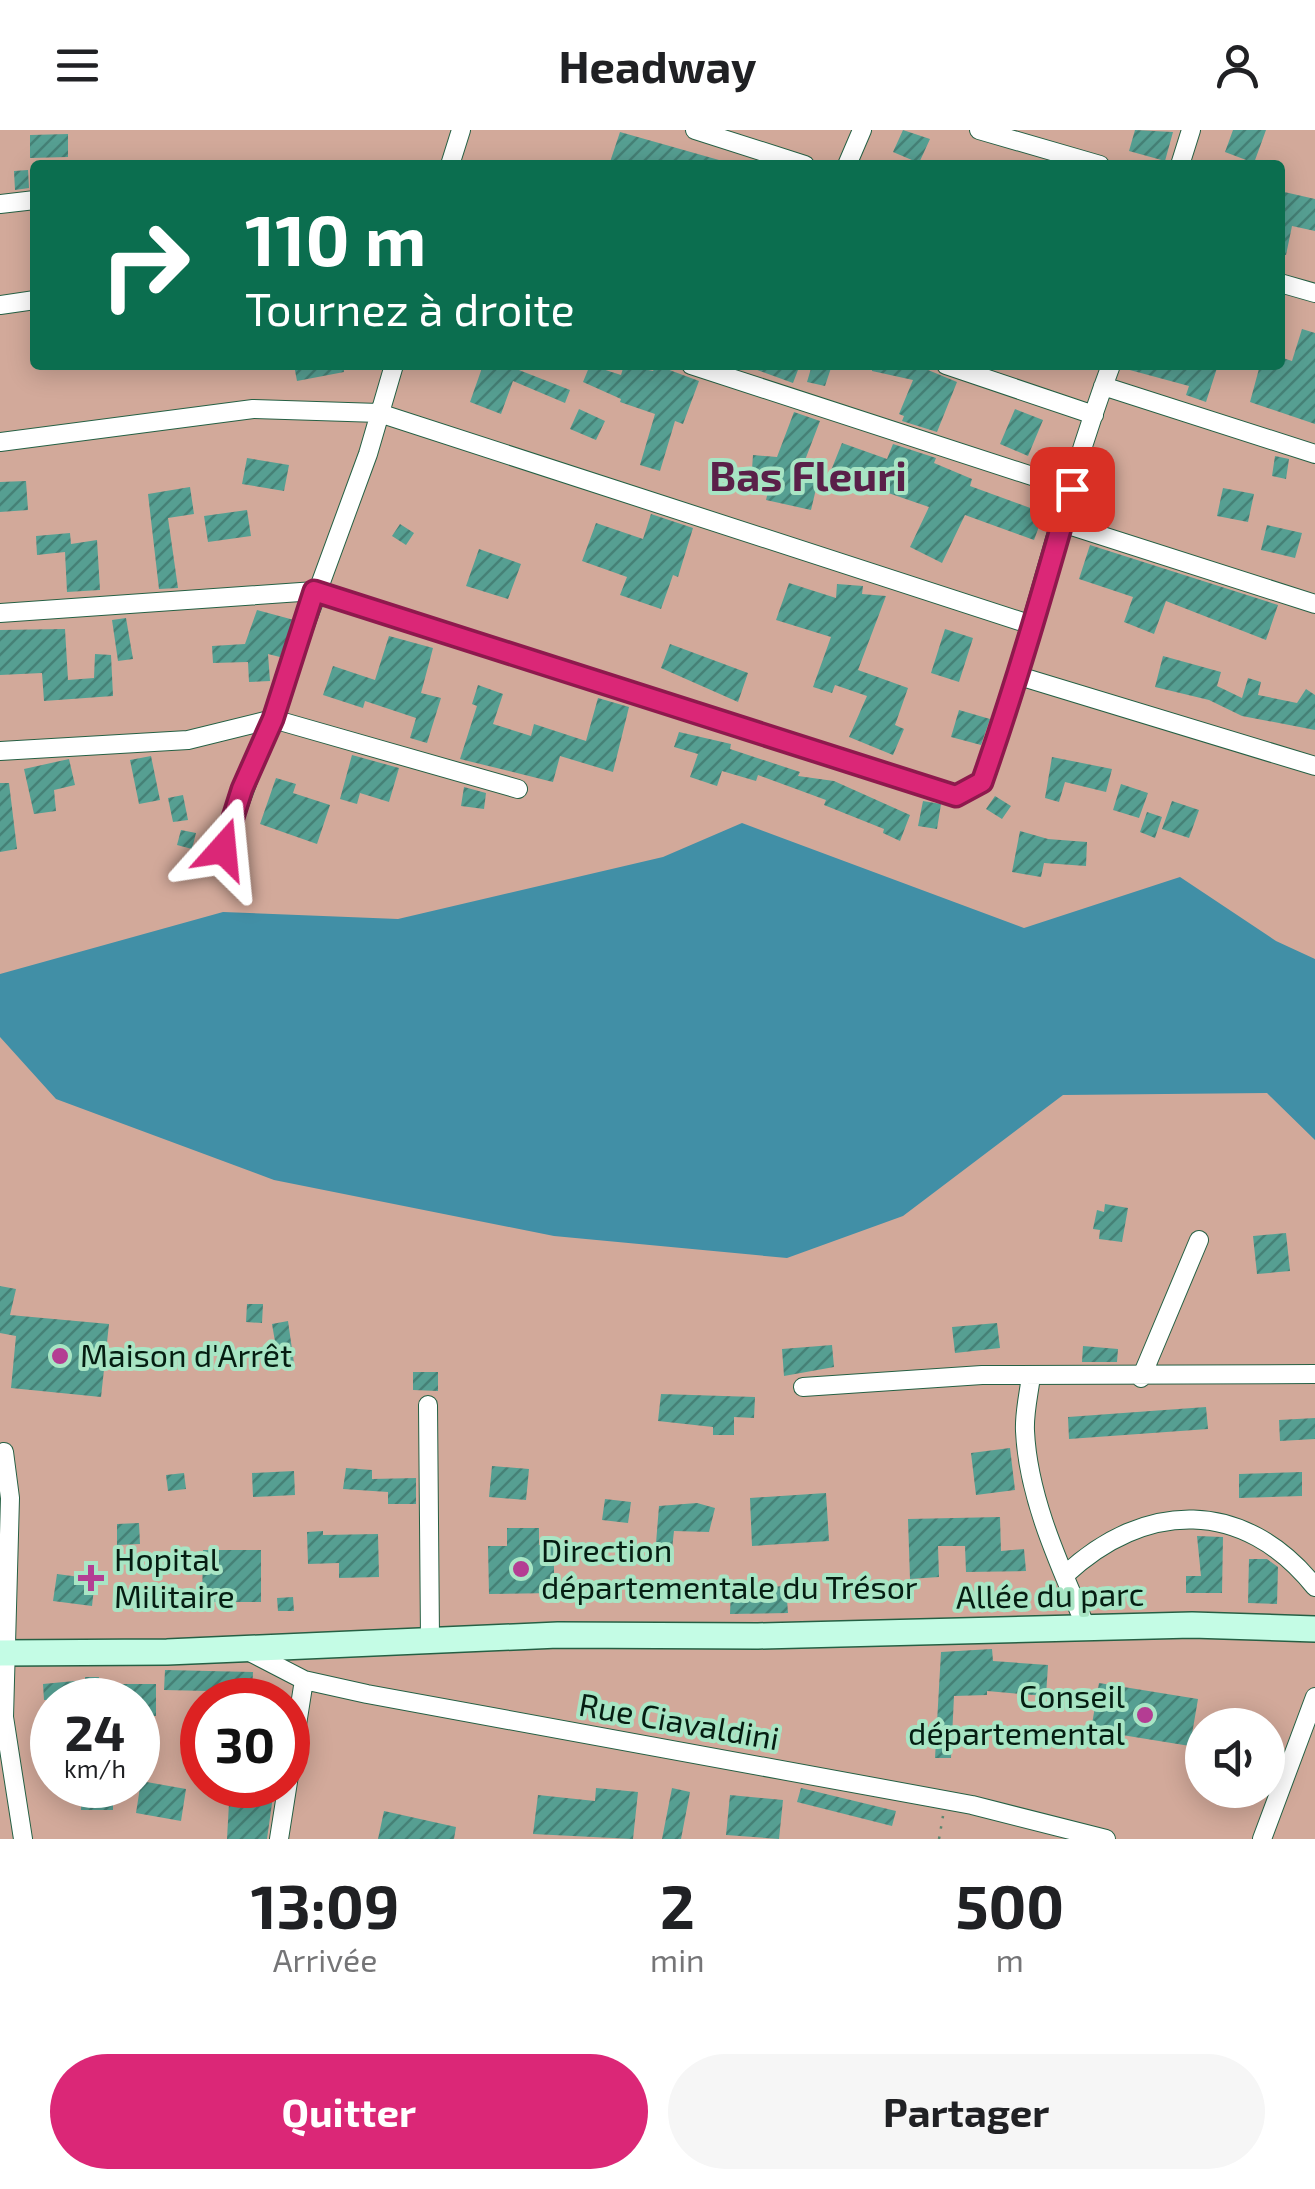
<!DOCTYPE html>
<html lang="fr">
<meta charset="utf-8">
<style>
:root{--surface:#fff;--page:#f6f6f6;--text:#202124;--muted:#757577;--accent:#db2777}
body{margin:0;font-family:"Exo 2",sans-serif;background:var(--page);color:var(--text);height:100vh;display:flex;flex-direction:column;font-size:38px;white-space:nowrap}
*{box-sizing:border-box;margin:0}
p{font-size:32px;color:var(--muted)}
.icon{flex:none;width:55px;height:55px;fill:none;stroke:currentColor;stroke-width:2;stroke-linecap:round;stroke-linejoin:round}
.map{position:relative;height:1709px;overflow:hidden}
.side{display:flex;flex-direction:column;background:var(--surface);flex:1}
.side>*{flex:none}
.hud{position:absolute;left:30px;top:30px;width:1255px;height:210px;border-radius:10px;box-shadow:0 5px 25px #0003;background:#0b6e4f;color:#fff;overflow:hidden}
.fabs{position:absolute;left:1185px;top:1578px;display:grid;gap:20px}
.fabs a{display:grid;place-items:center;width:100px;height:100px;border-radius:50%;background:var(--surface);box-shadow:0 5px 25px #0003;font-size:50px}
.speed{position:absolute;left:30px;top:1548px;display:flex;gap:20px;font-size:50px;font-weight:700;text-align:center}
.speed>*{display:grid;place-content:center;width:130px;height:130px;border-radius:50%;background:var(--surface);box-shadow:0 5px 25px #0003;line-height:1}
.speed small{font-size:25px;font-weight:400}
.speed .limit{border:15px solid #d22;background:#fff;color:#111}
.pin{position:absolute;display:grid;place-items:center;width:85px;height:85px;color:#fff;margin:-42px;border-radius:20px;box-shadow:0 5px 15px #0006}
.me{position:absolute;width:110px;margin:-55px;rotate:18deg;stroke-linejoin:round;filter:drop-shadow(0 0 8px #0008)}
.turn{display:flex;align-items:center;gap:35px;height:210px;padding:0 50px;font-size:45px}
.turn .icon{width:130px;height:130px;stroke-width:2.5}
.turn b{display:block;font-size:70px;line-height:85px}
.eta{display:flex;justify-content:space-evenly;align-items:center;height:170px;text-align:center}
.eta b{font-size:60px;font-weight:700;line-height:70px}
.action{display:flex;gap:20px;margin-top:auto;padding:20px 50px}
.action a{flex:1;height:115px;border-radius:60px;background:var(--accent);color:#fff;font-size:40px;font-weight:700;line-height:115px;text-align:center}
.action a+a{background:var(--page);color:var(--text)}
header{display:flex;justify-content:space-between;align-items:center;height:130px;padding:0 50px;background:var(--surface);font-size:45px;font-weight:700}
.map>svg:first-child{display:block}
.green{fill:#d2a99a;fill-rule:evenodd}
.water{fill:#418fa6}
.building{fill:url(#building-hatch)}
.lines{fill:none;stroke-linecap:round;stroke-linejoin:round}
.street-casing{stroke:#256044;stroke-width:20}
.secondary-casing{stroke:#256044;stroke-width:28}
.path{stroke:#59866e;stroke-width:2.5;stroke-dasharray:2.5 8;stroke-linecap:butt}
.street{stroke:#fff;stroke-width:18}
.secondary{stroke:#c4fce5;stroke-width:25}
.route-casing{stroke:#8e194d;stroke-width:25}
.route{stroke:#db2777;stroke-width:18}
.poi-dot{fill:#b43d93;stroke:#a8e5c4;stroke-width:4}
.labels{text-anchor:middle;stroke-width:8;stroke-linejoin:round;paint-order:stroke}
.poi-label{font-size:32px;fill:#051d12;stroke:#a8e5c4;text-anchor:start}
.street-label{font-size:32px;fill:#051d12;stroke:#a8e5c4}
.district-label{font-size:42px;font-weight:bold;fill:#5a2049;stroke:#a8e5c4}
</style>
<header><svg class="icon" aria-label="menu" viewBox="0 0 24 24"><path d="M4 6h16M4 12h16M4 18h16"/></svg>Headway<svg class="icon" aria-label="person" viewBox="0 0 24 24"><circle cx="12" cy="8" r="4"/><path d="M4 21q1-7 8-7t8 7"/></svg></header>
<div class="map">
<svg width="1315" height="1709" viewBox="0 0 1315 1709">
<defs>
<pattern id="building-hatch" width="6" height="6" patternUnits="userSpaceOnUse" patternTransform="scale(2.5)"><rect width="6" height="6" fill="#569f92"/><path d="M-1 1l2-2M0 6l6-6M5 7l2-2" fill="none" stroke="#458176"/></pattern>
</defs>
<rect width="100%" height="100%" fill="#9bd8b7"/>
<path class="green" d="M0,0H1315V1709H0ZM35,35H1280V235H35ZM52,1570H138V1655H52ZM202,1570H288V1655H202ZM1202,1595H1268V1660H1202Z"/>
<path class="water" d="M742,693L1024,798L1180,747L1276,811L1315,829V1010L1267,963L1063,965L903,1086L787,1128L554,1106L274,1050L56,969L0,907V844L223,782L398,789L663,727Z"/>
<path class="building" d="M903,0L930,9L919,33L893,22Z
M1135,0L1173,2L1165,31L1129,21Z
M1233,0H1266L1254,33L1225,22Z
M620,2L719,30L718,35H609Z
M68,4V27L30,28V5Z
M28,40L29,58L15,60L14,41Z
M1280,61L1315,69V101L1292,96L1286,125H1280Z
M1302,199L1315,203V294L1250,272L1260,235H1280V227L1292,231Z
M294,235H343L344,242L297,251Z
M483,235H506L570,260L565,273L513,251L501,284L470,272Z
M590,235L621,245L624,235L653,241L656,235L699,251L683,294L675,291L660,341L640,335L655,284L620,272L621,269L583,252Z
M784,235L798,240L793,253L749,237Z
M812,235H832L825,256L807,252Z
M872,235H916L957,252L937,302L902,291L904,286L899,284L913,250L872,241Z
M1127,235H1218L1206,272L1186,265L1189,256L1126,239Z
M579,279L605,291L596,310L570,299Z
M1015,279L1043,290L1028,326L1000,314Z
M794,282L820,291L802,338L820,342L811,380L766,370L773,341L752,339L753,325L777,327Z
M842,313L887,329L893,314L936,328L934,333L972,349L970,356L1044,383L1034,410L965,385L942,433L910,417L929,377L830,343Z
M1275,326L1289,329L1286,349L1272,346Z
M247,328L289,335L284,361L242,354Z
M26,351L28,380L0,382V352Z
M190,357L194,384L168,388L178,458L159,459L148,364Z
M1223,358L1254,364L1248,392L1217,386Z
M247,380L251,406L208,412L204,386Z
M651,384L693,398L678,447L673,445L661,479L620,465L627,447L582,431L596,393L643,409Z
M400,394L414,403L406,415L392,406Z
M1267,395L1302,403L1295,428L1261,420Z
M70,403L71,414L97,410L100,460L67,462L65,422L37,425L36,406Z
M1090,415L1278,475L1266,510L1166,471L1154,504L1124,492L1133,467L1079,449Z
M479,419L521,434L508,469L466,456Z
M789,453L836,468L837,454L863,456L862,464L886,466L858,540L908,558L895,595L904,599L893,625L849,607L867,566L835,555L832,563L813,557L831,507L776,490Z
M257,480L294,490L280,527L268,524L270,551L249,552L248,532L213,533L212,516L245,514Z
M126,488L133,529L118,531L112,490Z
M65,499L68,550L94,548L95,524L111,525L113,566L44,571L42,543L0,545V500Z
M945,499L973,508L959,552L931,543Z
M389,506L433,518L421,563L441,568L427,613L410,608L416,588L365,571L363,578L323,565L333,536L375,550Z
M670,514L748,543L738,572L661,538Z
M1163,526L1221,542L1217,556L1242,568L1248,548L1261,552L1258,565L1297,573L1306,559L1315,565V600L1242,586L1209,570L1155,557Z
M478,555L503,564L493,594L531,606L534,594L586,611L598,568L629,577L613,642L560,626L553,652L460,629L477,576L472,574Z
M959,580L990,589L981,615L951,607Z
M679,602L731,614L730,619L800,642L798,646L834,651L910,685L900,711L883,703L884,699L824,675L826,670L758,645L756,651L722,641L717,656L690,647L698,624L674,617Z
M352,625L399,638L389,672L360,663L357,674L340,669Z
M151,626L160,670L139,674L130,630Z
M1052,627L1112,639L1106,662L1065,652L1059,672L1045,668Z
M69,629L75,655L54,660L56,681L34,684L24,639Z
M276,648L296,654L293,663L330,675L317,714L260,694Z
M0,653H9L17,719L0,722Z
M1121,654L1148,663L1139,688L1113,680Z
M464,657L486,663L484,679L461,676Z
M183,665L188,690L173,692L168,668Z
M995,666L1011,676L1002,689L986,679Z
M923,671L941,674L937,699L918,696Z
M1172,671L1199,680L1189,708L1162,699Z
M1147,682L1162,687L1155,708L1140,702Z
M181,700L196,703L192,719L177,715Z
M1020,701L1048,709L1087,712L1086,736L1044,733L1041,747L1012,742Z
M1105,1074L1128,1078L1122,1112L1099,1109L1100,1100L1093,1099L1097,1080L1104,1082Z
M1286,1103L1290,1141L1257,1144L1253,1106Z
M0,1156L16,1159L10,1185L109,1194L101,1267L11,1258L16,1206L0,1203Z
M247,1174H263L262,1193L246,1192Z
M288,1191L294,1233L279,1235L272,1194Z
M997,1193L1000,1218L955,1223L952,1197Z
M832,1215L834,1237L784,1246L782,1219Z
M1083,1216L1118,1219L1117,1232H1082Z
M413,1242H438V1261L413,1260Z
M661,1264L755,1267L754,1288L734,1287V1305H713V1297L658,1291Z
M1206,1277L1208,1299L1069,1309L1068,1287Z
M1315,1288V1309L1280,1311L1279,1290Z
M1010,1318L1015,1360L976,1365L971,1323Z
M492,1336L529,1339L526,1370L489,1367Z
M346,1338L372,1340V1349L416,1348V1374H388V1362L343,1359Z
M294,1341L295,1365L253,1367L252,1343Z
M1302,1342V1366L1239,1368V1344Z
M184,1343L186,1359L168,1361L166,1345Z
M826,1363L829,1411L752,1416L750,1368Z
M605,1369L631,1372L628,1393L602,1390Z
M697,1373L715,1378L709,1402L674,1401L671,1428L655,1426L659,1376Z
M1000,1387L1001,1421L1024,1419L1026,1441L966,1442L965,1416H938L939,1447L910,1449L908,1389Z
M139,1393L140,1414L117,1415V1394Z
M507,1398H539V1415H554V1463L489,1464L488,1416H507Z
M323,1401V1405L378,1404L379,1447L339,1448V1433L308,1434L307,1402Z
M1197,1406L1223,1407L1222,1463H1186V1446H1201Z
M203,1420H261V1472H202Z
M1249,1429H1267L1278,1437L1277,1474L1248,1473Z
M57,1444L95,1449L92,1476L53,1471Z
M786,1456L788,1483L730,1484L731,1459Z
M293,1467L294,1481H278L277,1468Z
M992,1519L993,1531L1048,1535L1046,1566L987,1561V1565L954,1566L951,1628H935L941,1522Z
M165,1540L253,1542L252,1562L164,1560Z
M85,1547H99L98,1554H156V1586H138V1570H44L43,1554L85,1550Z
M1099,1553L1198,1569L1190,1616L1091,1600Z
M141,1651L186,1659L181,1691L136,1683Z
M82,1655H113V1680H81Z
M230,1655L274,1659L267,1709H227Z
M596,1658L638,1662L633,1709L533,1704L538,1665L595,1671Z
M672,1658L690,1662L681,1709H662Z
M801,1658L896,1681L892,1696L797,1672Z
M730,1665L783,1670L779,1709L726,1705Z
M384,1681L456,1697L454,1709H378Z"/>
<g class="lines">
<g class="street-casing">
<path id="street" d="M695,0L805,35
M979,0L1100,35
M450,35L461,0
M847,35L862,0
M1180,35L1191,0
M0,74L35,70
M1280,153L1315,163
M0,175L35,170
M691,235L1072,359
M946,235L1094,285
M1103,256L1315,324
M0,312L253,279L379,283L1029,494
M1062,393L1315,474
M0,483L315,461L956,666L982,651C1030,514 1060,371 1111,235
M1019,546L1315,636
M0,621L188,610L273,589L518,659
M223,719L368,324L394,235
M1031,1246C1029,1263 1024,1283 1025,1301C1028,1368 1060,1436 1086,1497
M1141,1248L1199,1110
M803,1257L982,1245L1315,1244
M428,1275L430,1508
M4,1322L10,1368L4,1587L23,1709
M1065,1445C1145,1370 1244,1368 1315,1457
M246,1520L304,1550L367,1564L972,1675L1106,1709
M279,1709L304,1550
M1262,1709L1315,1567"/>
</g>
<g class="secondary-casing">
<path id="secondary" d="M0,1523L167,1522L558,1505L758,1506L1192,1495L1315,1499"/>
</g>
<path class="path" d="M939,1709L943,1686"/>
<use href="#street" class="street"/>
<use href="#secondary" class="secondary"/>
</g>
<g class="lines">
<g class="route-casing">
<path id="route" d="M223,719L242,659L273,589L314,461L956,666L982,652C1016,555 1044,457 1072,359"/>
</g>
<use href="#route" class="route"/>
</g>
<g class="poi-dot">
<circle cx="60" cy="1226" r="10"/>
<circle cx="521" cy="1439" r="10"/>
<path d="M86 1433h10v10h10v10h-10v10h-10v-10h-10v-10h10z"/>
<circle cx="1145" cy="1585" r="10"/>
</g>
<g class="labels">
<g class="poi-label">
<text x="80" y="1237">Maison d'Arrêt</text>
<text x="541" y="1432">Direction<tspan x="541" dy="37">départementale du Trésor</tspan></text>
<text x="114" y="1441">Hopital<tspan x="114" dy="37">Militaire</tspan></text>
<text x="1125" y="1578" text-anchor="end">Conseil<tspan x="1125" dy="37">départemental</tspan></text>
</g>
<g class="street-label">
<text transform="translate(1050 1466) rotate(-1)" y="11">Allée du parc</text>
<text transform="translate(679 1592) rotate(10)" y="11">Rue Ciavaldini</text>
</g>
<g class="district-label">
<text x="808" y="361">Bas Fleuri</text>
</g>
</g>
</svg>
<div class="fabs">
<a><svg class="icon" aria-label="sound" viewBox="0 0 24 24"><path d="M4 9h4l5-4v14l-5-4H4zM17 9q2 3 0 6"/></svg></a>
</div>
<div class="speed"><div>24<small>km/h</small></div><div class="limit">30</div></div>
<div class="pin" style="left:1072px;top:359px;background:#d93025"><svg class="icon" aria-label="arrive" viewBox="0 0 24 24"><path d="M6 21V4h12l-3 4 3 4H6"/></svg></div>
<svg class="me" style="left:223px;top:719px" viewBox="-20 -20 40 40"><path d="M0-17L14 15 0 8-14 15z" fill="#db2777" stroke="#fff" stroke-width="4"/></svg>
<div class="hud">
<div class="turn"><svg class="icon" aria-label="right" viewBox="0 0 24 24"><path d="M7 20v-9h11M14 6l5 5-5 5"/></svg><div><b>110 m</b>Tournez à droite</div></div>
</div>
</div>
<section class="side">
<div class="eta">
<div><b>13:09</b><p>Arrivée</p></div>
<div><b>2</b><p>min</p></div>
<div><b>500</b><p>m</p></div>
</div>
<div class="action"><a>Quitter</a><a>Partager</a></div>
</section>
